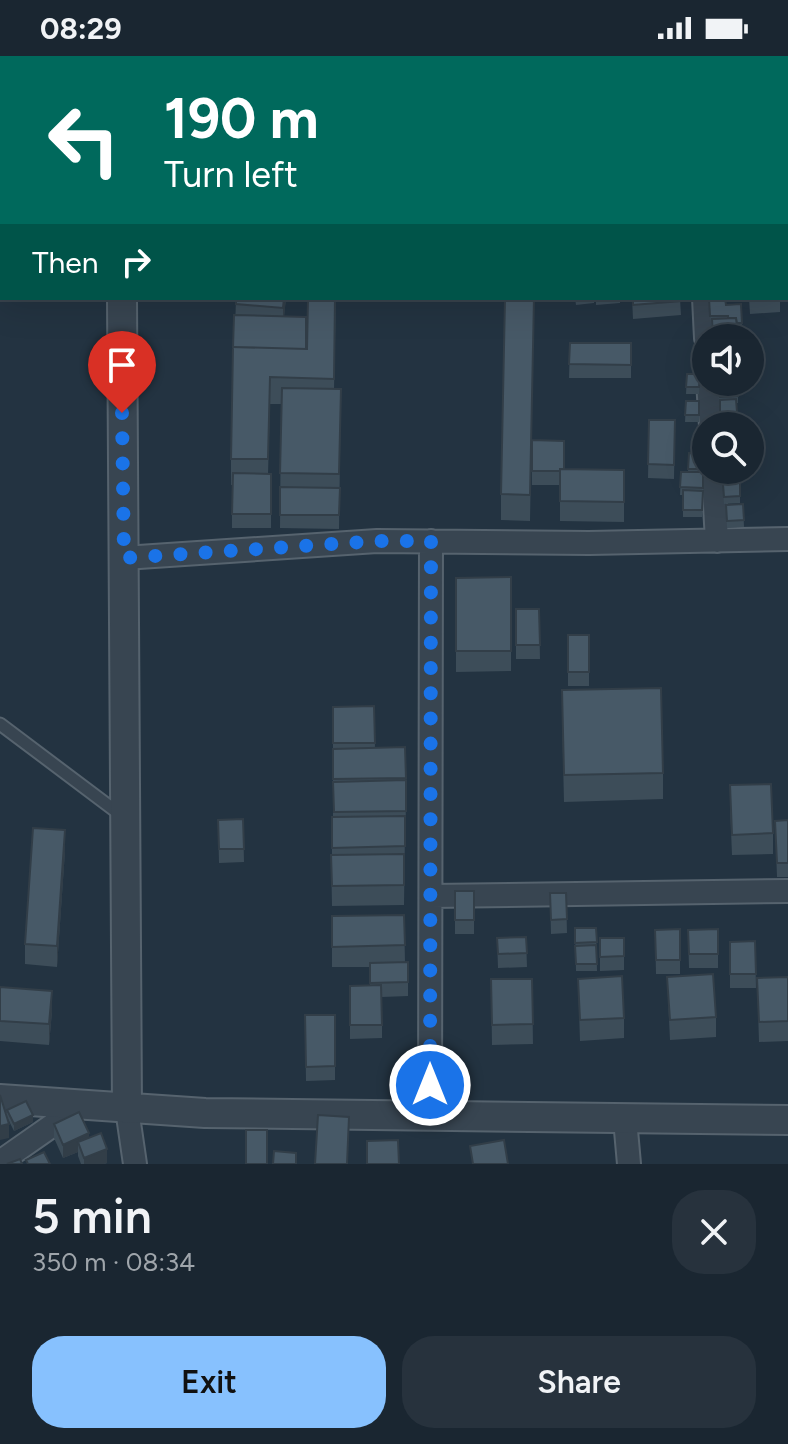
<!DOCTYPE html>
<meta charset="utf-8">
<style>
:root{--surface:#1a2631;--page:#27323d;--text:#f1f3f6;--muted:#9fa5ab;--line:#38434d;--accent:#87c1fe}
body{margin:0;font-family:Figtree,sans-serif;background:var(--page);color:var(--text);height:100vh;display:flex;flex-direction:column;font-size:30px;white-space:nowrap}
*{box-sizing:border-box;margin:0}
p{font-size:26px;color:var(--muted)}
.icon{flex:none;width:44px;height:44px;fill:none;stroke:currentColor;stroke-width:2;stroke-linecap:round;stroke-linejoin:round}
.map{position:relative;height:1108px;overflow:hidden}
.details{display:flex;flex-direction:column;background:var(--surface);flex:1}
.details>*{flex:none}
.top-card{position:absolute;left:0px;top:0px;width:788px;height:244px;box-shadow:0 8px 32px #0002,0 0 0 2px var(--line);background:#00695c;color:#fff;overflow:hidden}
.fabs{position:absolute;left:692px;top:268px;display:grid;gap:16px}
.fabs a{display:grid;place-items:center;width:72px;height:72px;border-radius:50%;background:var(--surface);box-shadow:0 8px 32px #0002,0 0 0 2px var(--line);font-size:40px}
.pin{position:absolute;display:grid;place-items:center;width:68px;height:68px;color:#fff;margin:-82px -34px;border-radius:50% 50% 50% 0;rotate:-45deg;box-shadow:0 0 8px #0007}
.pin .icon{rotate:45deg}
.me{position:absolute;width:88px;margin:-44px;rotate:0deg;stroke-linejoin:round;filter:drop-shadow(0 0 6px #0008)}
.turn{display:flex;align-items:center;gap:28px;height:168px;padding:0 32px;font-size:36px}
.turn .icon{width:104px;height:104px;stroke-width:2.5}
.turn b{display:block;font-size:56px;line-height:68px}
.then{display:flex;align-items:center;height:76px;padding:0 32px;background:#0003;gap:16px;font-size:30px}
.round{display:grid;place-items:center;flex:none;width:84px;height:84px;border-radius:32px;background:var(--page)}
.head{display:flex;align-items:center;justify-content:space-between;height:136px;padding:0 32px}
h1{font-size:48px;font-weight:600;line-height:60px}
.cta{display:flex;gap:16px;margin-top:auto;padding:16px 32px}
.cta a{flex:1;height:92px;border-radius:32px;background:var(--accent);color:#111;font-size:32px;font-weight:600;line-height:92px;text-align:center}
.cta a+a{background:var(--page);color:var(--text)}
.status{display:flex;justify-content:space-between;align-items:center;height:56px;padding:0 40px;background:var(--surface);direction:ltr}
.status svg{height:22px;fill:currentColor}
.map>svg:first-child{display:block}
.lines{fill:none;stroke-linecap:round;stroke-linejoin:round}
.service-casing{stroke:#56636e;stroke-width:15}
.minor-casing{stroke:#56636e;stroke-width:26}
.tertiary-casing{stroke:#56636e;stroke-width:32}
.service{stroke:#384551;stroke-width:11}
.minor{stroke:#384551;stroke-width:22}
.tertiary{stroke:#384551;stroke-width:28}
.wall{fill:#3d4d59}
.shaded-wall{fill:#323e48}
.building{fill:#475967;stroke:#323e48;stroke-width:2}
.route{stroke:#1a73e8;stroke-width:14;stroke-dasharray:0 25.2}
</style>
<div class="status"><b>08:29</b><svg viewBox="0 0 49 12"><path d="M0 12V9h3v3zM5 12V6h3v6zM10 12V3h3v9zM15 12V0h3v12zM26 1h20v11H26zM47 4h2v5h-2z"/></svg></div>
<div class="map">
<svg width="788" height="1108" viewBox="0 0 788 1108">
<rect width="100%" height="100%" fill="#233341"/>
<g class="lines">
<g class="service-casing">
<path id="service" d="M0,668L121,759"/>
</g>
<g class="minor-casing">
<path id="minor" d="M562,0L583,2
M691,0V2
M786,20H788
M786,85H788
M786,187H788
M704,242L706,282
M708,326L711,370
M713,414L717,485
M124,502L377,485L589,487L788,483
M431,840L788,835
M127,1053L135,1108
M430,1060L431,485
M625,1063L629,1108
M0,1106L80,1050"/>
</g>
<g class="tertiary-casing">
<path id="tertiary" d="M118,0V2
M122,242L127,1053
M0,1043L205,1057L788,1064"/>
</g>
<use href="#service" class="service"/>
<use href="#minor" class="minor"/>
<use href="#tertiary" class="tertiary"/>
</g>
<path class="wall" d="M231,0H275V2H231Z
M429,0H450V2H429Z
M755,0H775V2H755Z
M779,0H788V4H786V2H779Z
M786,122H788V182H786Z
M236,242H286L284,260L306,261L336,242L334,333H341L339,473L280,472L281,348H270L268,418H271V472H232V429H231V403Z
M534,242L530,465L501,464V438Z
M575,242H594V247L576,249Z
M596,242H620V247L596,249Z
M632,242H680L681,259L633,263Z
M709,242L726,249L741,248L742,274H737L738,282H712Z
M749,242H780V256L750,258Z
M570,287H631V322H569Z
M687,318H700L699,338H686Z
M716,326H738V347H736L737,359H744L745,370H723V365H720L718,328H716Z
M686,345H699V366H685Z
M649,364H675L674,423L648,422Z
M532,384L564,413L624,414V466L560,465V429H532Z
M689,397L704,398L702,461H683V439H680L681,416H688Z
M720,414H740V447L724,448L722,421L721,422Z
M743,448L744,471L727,472L726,449Z
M511,521V615L456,616V522Z
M516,553H539L540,603H516Z
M568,579H589V630H568Z
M374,650L375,692L405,691L406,775H405L404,849L332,850L331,799H332V761H333V651Z
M562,661L663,717V743L564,746Z
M730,750L773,777V798L732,799Z
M243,763L244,806L219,807L218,764Z
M788,764V821H777L775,765Z
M65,795L57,911L25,908V888Z
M455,835H474V878H455Z
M550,837H566L567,877L551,878Z
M404,859L405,906H408V940L382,941V982L350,983V930L370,929V911H332V860Z
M575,872H596L597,915H576Z
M680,873V918H656L655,874Z
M718,873V912H689L688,874Z
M526,881L527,911L498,912L497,882Z
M600,882H624V914L600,915Z
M755,885L756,932H730V886Z
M667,921L716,961V981L670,984Z
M788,921V985L759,986L757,922Z
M491,923H532L533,988L492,989Z
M578,923L624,962V982L580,985Z
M0,931L52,955L49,989L0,985Z
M305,959H335V1024L306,1025Z
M7,1054L33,1066L14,1075L7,1061Z
M54,1068L89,1082L107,1107L104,1108H81L78,1100V1096L63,1102L54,1082Z"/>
<path class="shaded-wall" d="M284,242H286L283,272V252Z
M65,774V795L57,911V890Z
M52,935V955L49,989V968Z
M33,1059V1066L14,1075V1068Z
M9,1068V1082L0,1084V1070Z
M89,1077V1091L78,1086V1096L63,1102V1089Z
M107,1093V1107L104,1108H84V1102Z"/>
<path class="building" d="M308,0H329V2H308Z
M358,0H372L371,2H358Z
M372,0H391L390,2H372Z
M394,0H416V2H393Z
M452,0H472V2H451Z
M519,0H536V2H519Z
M540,0H556V2H539Z
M582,0H597V2H582Z
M602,0H631V2H602Z
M639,0H680L679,2H639Z
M695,0H716V2H695Z
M786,91H788V114H786Z
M786,122H788V137H786Z
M786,139H788V151H786Z
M786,151H788V168H786Z
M236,242H284L283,252L236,248Z
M308,242H335L334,323L270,321L268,403H231L233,291L307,293Z
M505,242H534L530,439L501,438Z
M633,242H680L681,245L633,249Z
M709,242H725L726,249L741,248L742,267H737L736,262H728V260H710Z
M750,242H777L750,244Z
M234,259L306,261V293L233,291Z
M736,262L738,280L713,281L712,263Z
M570,287H631V309L569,308Z
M687,318H700L699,331H686Z
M718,326H738V340L720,341Z
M282,332L341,333L339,418L280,417Z
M736,343L737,356L720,358V344Z
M686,345H699V359H685Z
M744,359L745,369L724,370L723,360Z
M649,364H675L674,409L648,408Z
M532,384L564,385V413H560V415H532Z
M689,397L704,398L703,413H688Z
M560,413L624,414V446L560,445Z
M732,414H740V440L724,441L722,416Z
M681,416H703V432L680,431Z
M233,417L271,418V458H232Z
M280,431L340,432L339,459H280Z
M683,434L703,435L702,454H683Z
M743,448L744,464L727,465L726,449Z
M511,521V595H456V522Z
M516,553H539L540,589H516Z
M568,579H589V616H568Z
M661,632L663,717L564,719L562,634Z
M374,650L375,687H333V651Z
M405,691L406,722L333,723V693Z
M406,724V755L334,756L333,726Z
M771,728L773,777L732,779L730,729Z
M405,760V790L332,792V761Z
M243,763L244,793H219L218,764Z
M788,764V807H777L775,765Z
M33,772L65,774L57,890L25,888Z
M404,798V829L332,830L331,799Z
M455,835H474V864H455Z
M550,837H566L567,863L551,864Z
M404,859L405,889L332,891V860Z
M575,872H596L597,886L575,887Z
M680,873V904H656L655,874Z
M718,873V898H689L688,874Z
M526,881L527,897L498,898L497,882Z
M600,882H624V900L600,901Z
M755,885L756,918H730V886Z
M596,889L597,908H576L575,890Z
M408,906V926L370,927V907Z
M713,918L716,961L670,964L667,921Z
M622,920L624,962L580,964L578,923Z
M788,921V965L759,966L757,922Z
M491,923H532L533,968L492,969Z
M381,929L382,969H350V930Z
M0,931L52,935L49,968L0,965Z
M305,959H335V1010L306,1011Z
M0,1039L9,1068L0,1070Z
M26,1045L33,1059L14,1068L7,1054Z
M79,1056L89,1077L63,1089L54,1068Z
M318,1059L349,1061L347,1108H315Z
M246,1074H267V1108H246Z
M101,1077L107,1093L84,1102L78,1086Z
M398,1084L399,1108H367V1085Z
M504,1084L508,1108H473L470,1090Z
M274,1095L296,1097V1108H273Z
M44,1096L50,1108H28L26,1104Z
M20,1103L22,1108H7Z"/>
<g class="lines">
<path class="route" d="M122,357L124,502L377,485H431L430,1029"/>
</g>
</svg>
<div class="fabs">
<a><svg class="icon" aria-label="sound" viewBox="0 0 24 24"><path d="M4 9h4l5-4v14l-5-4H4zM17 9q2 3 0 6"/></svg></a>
<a><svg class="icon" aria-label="search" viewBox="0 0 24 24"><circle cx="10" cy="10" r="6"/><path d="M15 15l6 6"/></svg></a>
</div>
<div class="pin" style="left:122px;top:357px;background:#d93025"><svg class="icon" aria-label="arrive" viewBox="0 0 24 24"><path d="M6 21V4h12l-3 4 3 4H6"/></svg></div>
<svg class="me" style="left:430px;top:1029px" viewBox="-20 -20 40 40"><circle r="17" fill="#1a73e8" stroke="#fff" stroke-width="3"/><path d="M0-11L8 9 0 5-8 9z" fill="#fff"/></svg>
<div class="top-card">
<div class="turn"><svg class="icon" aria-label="left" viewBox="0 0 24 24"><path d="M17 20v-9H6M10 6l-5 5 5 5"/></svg><div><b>190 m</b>Turn left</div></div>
<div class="then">Then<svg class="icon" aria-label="right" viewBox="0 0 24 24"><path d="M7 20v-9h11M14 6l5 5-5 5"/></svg></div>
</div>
</div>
<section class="details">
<div class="head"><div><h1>5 min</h1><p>350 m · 08:34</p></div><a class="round"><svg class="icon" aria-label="close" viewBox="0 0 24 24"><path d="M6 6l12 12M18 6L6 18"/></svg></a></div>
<div class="cta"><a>Exit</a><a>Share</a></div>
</section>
